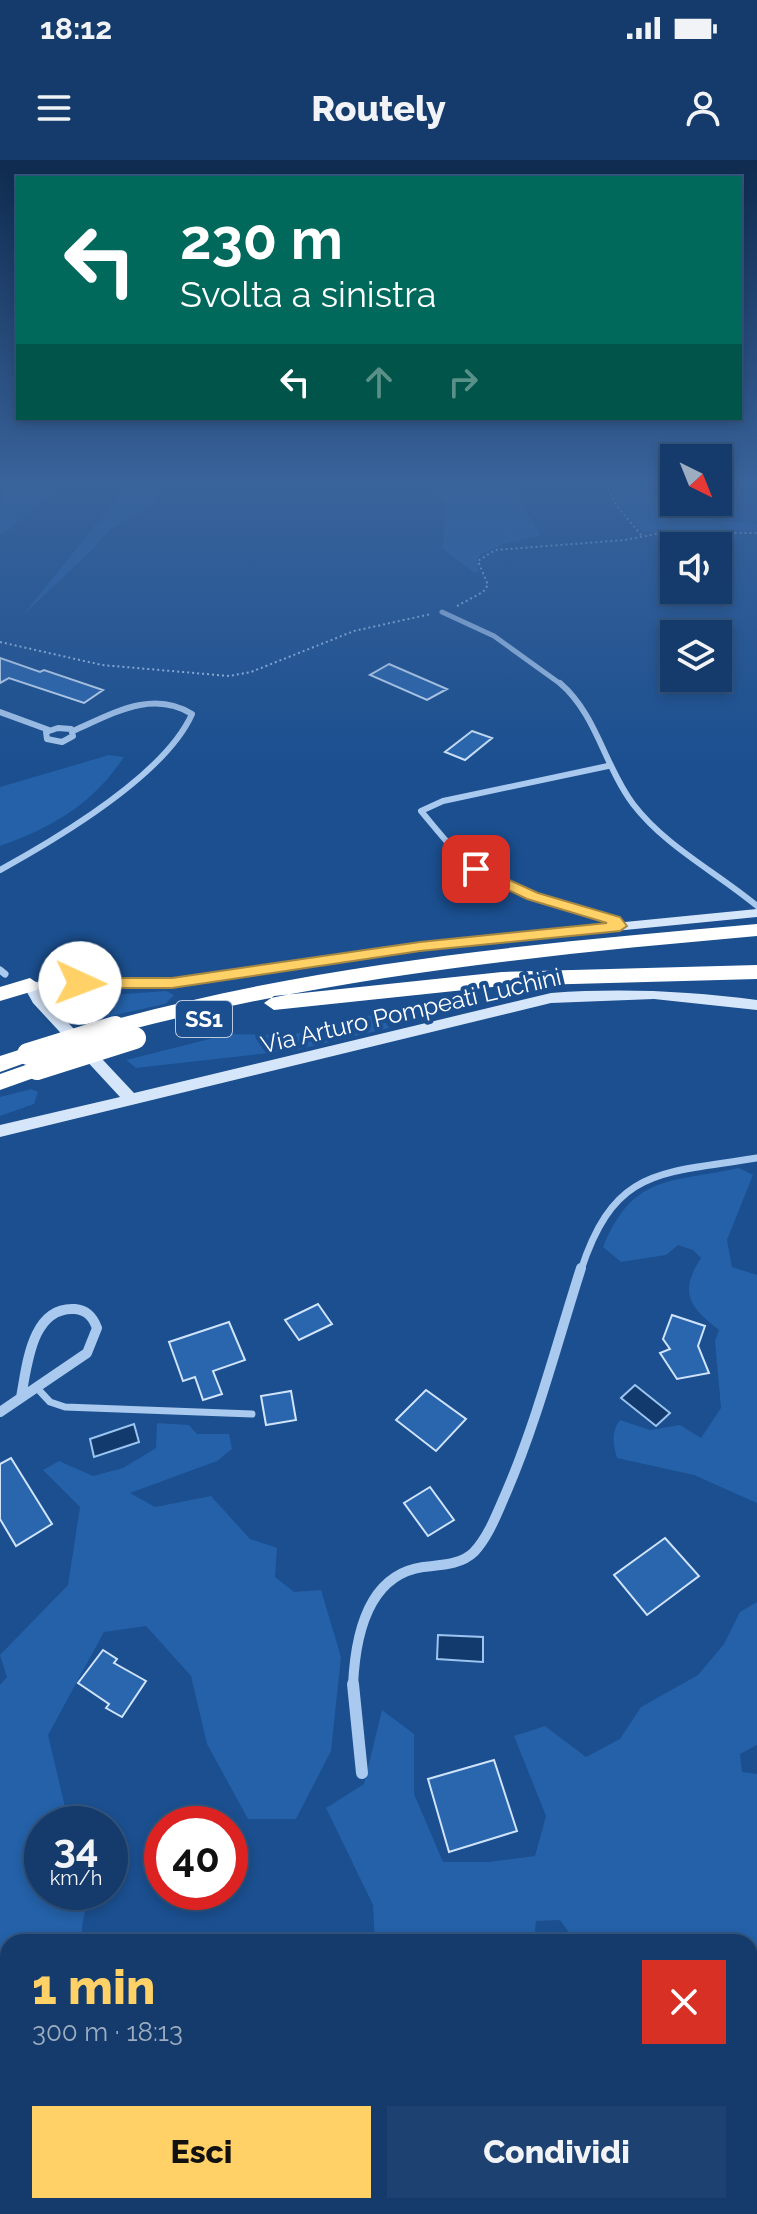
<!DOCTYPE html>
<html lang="it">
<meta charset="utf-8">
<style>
:root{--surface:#143b6b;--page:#1d4271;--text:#f1f3f6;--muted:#9dadc1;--line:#33557e;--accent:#ffd166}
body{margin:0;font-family:Raleway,sans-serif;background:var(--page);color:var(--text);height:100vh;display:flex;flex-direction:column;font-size:30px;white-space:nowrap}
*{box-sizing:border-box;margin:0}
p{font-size:26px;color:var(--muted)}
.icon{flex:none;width:44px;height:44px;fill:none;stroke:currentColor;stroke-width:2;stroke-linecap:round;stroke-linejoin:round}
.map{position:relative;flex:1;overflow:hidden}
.side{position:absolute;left:0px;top:1774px;width:758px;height:280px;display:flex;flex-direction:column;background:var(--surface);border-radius:24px 24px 0 0;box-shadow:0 4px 12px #0003,0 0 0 2px var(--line)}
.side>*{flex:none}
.banner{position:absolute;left:16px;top:16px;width:726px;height:244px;border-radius:0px;box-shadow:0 4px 12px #0003,0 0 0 2px var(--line);background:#00695c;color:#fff;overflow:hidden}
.needle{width:52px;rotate:137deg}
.buttons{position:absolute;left:660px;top:284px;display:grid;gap:16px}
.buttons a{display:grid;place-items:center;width:72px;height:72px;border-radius:0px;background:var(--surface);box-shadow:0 4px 12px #0003,0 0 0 2px var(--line);font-size:40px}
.speed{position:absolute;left:24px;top:1646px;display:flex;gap:16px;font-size:40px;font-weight:700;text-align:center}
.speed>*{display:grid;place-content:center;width:104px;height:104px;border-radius:50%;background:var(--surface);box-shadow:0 4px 12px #0003,0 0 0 2px var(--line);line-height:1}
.speed small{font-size:20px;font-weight:400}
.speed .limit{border:12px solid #d22;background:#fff;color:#111}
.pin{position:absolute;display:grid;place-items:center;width:68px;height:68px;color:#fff;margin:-34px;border-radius:16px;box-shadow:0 4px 12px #0006}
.me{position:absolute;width:88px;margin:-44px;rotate:92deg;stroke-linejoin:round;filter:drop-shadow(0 0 6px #0008)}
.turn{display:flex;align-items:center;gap:28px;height:168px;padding:0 32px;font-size:36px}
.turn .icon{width:104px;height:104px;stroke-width:2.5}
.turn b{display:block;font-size:56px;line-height:68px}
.lanes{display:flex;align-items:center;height:76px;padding:0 32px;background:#0003;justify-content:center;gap:40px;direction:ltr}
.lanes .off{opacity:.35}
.round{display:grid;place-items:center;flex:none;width:84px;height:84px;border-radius:0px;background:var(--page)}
.head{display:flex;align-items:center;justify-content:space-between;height:136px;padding:0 32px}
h1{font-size:48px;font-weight:800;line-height:60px;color:var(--accent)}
.primary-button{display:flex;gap:16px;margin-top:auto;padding:16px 32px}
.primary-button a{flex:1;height:92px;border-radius:0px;background:var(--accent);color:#111;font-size:32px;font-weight:800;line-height:92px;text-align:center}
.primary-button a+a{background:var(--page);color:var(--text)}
.status{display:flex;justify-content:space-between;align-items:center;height:56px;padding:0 40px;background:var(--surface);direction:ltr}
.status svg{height:22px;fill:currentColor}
header{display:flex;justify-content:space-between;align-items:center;height:104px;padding:0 32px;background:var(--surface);font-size:36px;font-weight:800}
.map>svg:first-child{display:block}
.green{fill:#2461a8}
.water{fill:#123a6d;stroke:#9cc4f0;stroke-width:2}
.building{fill:#2a66ad;stroke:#cfe3fa;stroke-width:2}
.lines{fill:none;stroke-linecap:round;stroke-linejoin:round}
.path{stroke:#a9c9ee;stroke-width:2;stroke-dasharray:2 3;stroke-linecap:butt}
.lane{stroke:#a9c9ee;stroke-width:7}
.street-far4{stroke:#a9c9ee;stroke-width:5}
.street-far3{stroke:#a9c9ee;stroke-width:6}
.street-far2{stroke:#a9c9ee;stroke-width:7}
.street-far1{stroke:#a9c9ee;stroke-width:10}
.street{stroke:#a9c9ee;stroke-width:12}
.secondary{fill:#d6e6fa;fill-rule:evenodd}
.highway{fill:#fff;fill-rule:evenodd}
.highway-bridge{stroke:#fff;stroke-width:22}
.route{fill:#ffd166;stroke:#a68842;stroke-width:2}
.labels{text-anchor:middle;stroke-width:8;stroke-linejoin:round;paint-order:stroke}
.shield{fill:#1b4f8f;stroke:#bbcadd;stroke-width:2}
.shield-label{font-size:22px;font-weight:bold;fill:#fff}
.street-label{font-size:24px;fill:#fff;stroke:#1b4f8f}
</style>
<div class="status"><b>18:12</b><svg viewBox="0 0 49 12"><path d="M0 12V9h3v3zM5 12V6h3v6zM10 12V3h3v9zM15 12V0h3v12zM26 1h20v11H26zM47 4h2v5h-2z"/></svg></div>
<header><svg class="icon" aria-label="menu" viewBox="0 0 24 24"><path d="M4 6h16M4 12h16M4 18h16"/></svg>Routely<svg class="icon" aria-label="person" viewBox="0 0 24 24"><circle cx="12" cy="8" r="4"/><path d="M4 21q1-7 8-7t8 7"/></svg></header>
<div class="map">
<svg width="757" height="2054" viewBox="0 0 757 2054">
<rect width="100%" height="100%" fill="#1b4f8f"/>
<path class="green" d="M12,320H62L48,337L0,376V343Z
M132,320H180C151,330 164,328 151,346L109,370L94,388L23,455Z
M431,320H507L541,375L504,384L481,394L477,399L479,411L474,413L443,389L445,345Z
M607,320H644C660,356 723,361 757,364V371L658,373L641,371L615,339Z
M109,595L124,597C92,645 53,667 0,686V627Z
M166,831L174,835L165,844L78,863L70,846L85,837Z
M362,855L382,857L389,868L296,890L136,908L126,900L229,874L292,875Z
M31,929L38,932L34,944L0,956V937Z
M739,1008L753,1015L727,1080L732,1107L757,1115V1343L694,1315L617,1298C613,1284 611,1272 620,1260L650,1270L680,1265L701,1278L721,1248L715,1181L719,1170C690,1147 678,1133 701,1098L693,1090L678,1085L666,1095L621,1102L603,1087C633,1014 669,1023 739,1008Z
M157,1263L189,1265L197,1274H229L232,1289L217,1301L130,1333L155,1347L211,1336L250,1379L277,1388L275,1417L294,1432L321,1430L341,1497L331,1591L296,1659H248L207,1584L191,1516L146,1466L104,1472L48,1575L69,1664H42V1732H86C90,1749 77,1766 84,1782H8V2046H90L94,2054H0V1525L7,1517L0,1495L68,1425L80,1347L43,1310L59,1301L93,1316L123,1308L156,1288Z
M757,1442V1585L740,1594L742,1612L757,1614V2054H363L362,2046H750V1782H576L560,1760L536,1761L534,1782H375L373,1745L326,1648L364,1624L382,1550L414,1574V1634L443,1702H488L535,1696L546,1656L514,1576L545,1566L586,1597L620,1579L641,1547L698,1515L724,1484L740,1452Z"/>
<path class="water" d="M635,1225L670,1253L656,1266L621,1238Z
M134,1264L139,1282L94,1297L90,1279Z
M438,1475L483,1477V1502L437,1499Z"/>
<path class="building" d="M0,498L40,512L44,510L103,530L84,543L9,518L0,523Z
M389,504L447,529L427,540L370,515Z
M472,571L492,578L465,600L445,592Z
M318,1144L332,1164L299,1180L285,1160Z
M672,1155L705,1166L698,1186L709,1213L677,1219L660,1193L670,1189L663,1179Z
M229,1162L245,1200L213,1211L222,1234L203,1240L195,1217L183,1221L169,1182Z
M426,1230L466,1259L436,1291L396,1260Z
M291,1231L296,1260L266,1265L261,1236Z
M11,1298L52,1364L16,1386L0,1359V1304Z
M430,1327L454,1360L428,1376L404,1343Z
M665,1378L699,1416L647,1455L614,1415Z
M103,1490L117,1499L114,1503L146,1521L122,1557L106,1548L109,1544L78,1523Z
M494,1600L517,1671L449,1692L428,1619Z"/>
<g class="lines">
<path class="path" d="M604,320L616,345L642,376
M457,446L483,432L488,425L478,401L495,390L625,380L661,373H757
M0,482L102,505L229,516L251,512L354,471L431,454"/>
<path class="lane" d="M36,1227L50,1242L65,1247L252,1254"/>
<path class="street-far4" d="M442,452L494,476L562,525"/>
<path class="street-far3" d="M560,523C597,555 604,605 633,644C665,686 716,712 757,746
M0,552L49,570
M58,568L71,569L73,576L62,582L47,579L46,572Z
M608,606L443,641L421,651C438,671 455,694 476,709C517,738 568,747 615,760L620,766
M0,710C58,678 165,615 192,554C152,529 112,554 73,571"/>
<path class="street-far2" d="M0,810L5,814
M581,1110C615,1006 661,1014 757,998"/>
<path class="street-far1" d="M0,1252L87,1193L97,1168C93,1157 87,1150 75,1149C31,1146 27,1207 21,1237
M353,1526C355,1478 367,1415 423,1407C440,1405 461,1405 474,1392C489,1376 497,1353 506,1333C537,1261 557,1183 581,1108"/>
<path class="street" d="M353,1524L362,1613"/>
<path class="secondary" d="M757,749V757L420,790L172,827L39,829L44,837L134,933L551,833C621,828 688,831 757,840V850L654,839L551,843L0,977V965L120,937L33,843L23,825L25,822L172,819L420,782Z"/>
<path class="highway" d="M757,764V776C542,795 330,817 121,872L113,870L110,865L113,860C324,802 541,783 757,764Z
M757,805V819L502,826L274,850L264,843L274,836L502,812Z
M30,818L40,825L37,830L0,841V827Z
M28,887L36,889L39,894L36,899L0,912V896Z
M37,901L45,904L48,909L45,914L0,930V914Z"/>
<path class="highway-bridge" d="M28,894L115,867
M37,909L135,878"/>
</g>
<linearGradient id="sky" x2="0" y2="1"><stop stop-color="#0f2b4f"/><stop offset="0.53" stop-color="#39639b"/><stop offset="1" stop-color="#39639b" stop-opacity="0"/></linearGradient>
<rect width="757" height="608" fill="url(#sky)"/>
<path class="route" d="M476,705L538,733L620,757L627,766L620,771L420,791L172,828H80L72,823L80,818H172L420,782L607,763L527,739L471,712V706Z"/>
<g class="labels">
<rect class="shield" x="176" y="841" width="56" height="36" rx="6"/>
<g class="shield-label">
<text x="204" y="867">SS1</text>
</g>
<g class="street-label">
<text transform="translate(411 851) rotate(-13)" y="8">Via Arturo Pompeati Luchini</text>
</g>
</g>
</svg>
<div class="buttons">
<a><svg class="needle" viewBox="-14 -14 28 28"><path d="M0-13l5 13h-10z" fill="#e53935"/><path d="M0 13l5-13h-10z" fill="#9dadc1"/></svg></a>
<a><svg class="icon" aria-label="sound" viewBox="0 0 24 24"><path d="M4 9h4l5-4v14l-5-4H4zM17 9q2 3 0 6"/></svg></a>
<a><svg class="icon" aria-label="layers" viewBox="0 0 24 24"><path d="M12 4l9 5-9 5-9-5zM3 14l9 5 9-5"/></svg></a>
</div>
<div class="speed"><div>34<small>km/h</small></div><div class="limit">40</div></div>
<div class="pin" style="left:476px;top:709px;background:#d93025"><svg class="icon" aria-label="arrive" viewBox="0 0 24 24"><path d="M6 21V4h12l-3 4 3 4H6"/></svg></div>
<svg class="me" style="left:80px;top:823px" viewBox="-20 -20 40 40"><circle r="19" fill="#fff"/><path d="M0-13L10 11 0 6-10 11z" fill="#ffd166"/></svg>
<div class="banner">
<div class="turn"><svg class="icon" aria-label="left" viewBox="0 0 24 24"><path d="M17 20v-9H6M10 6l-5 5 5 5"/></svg><div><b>230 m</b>Svolta a sinistra</div></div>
<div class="lanes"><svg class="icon" aria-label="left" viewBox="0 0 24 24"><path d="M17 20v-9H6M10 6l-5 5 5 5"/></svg><svg class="icon off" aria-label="ahead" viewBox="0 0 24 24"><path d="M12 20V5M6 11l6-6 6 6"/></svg><svg class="icon off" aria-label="right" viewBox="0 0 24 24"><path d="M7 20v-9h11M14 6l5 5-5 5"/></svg></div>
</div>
<section class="side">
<div class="head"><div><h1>1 min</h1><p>300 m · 18:13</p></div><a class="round" style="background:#d93025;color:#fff"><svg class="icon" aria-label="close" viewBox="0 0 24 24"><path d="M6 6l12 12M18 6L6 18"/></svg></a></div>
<div class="primary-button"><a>Esci</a><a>Condividi</a></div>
</section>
</div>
